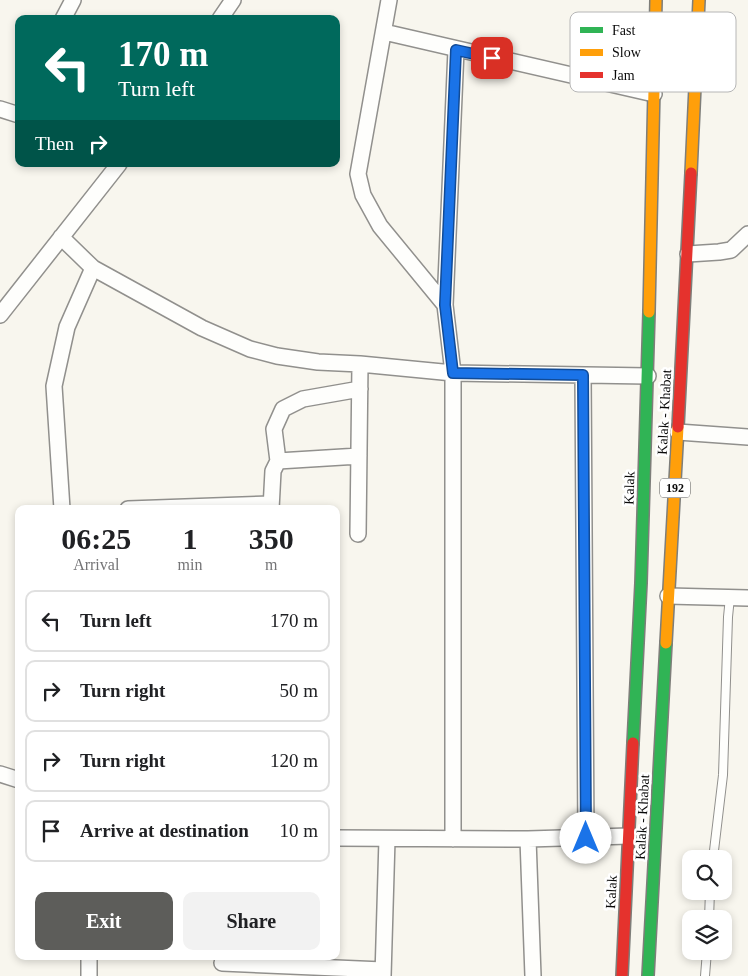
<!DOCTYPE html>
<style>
:root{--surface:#fff;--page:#f2f2f2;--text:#202124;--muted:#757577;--line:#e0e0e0;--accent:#5d5d5a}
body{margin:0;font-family:"Times New Roman",serif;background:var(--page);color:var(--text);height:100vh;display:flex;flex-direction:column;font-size:19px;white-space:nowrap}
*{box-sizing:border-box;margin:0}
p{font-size:16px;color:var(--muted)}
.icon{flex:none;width:28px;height:28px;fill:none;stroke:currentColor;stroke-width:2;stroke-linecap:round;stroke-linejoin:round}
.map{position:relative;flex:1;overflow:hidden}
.panel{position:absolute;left:15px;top:505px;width:325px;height:455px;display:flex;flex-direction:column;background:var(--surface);border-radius:10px;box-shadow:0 2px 8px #0003}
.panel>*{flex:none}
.hud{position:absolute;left:15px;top:15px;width:325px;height:152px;border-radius:10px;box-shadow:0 2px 8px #0003;background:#00695c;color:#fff;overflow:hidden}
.controls{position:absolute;left:682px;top:850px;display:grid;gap:10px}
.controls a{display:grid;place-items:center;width:50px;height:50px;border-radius:10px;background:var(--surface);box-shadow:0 2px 8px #0003;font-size:25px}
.pin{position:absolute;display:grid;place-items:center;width:42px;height:42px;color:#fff;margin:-21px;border-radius:10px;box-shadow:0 2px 8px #0006}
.me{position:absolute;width:55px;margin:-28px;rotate:0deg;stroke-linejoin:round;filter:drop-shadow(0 0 4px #0008)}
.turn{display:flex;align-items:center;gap:18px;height:105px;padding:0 20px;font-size:22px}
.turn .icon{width:65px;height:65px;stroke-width:2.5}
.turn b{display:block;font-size:35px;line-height:42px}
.then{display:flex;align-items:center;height:48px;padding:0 20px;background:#0003;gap:10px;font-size:19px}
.eta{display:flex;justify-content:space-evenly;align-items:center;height:85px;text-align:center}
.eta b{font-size:30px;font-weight:800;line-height:35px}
.action{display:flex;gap:10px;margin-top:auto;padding:10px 20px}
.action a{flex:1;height:58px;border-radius:10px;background:var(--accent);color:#fff;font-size:20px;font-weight:800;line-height:58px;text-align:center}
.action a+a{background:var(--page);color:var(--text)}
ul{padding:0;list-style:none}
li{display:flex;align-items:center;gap:15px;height:62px;margin:0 10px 8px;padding:0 10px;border:2px solid var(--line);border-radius:10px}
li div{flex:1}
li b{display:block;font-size:19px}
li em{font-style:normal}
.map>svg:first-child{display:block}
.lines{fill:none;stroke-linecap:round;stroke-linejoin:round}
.lane-casing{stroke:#91908d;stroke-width:10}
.street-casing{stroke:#91908d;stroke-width:18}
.fast-casing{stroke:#7e7e7a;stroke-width:14}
.slow-casing{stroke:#7e7e7a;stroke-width:14}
.jam-casing{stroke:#7e7e7a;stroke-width:14}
.lane{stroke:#fefefc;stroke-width:8}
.street{stroke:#fefefc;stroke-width:15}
.fast{stroke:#30b455;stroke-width:11}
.slow{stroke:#ff9f0a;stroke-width:11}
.jam{stroke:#e5322d;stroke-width:11}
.route-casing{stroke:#114b97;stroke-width:12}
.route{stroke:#1a73e8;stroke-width:9}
.labels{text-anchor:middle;stroke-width:5;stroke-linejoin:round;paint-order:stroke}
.shield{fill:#fff;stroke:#545454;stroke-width:1}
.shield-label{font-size:12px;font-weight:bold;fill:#0a0a0a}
.street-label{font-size:14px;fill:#0a0a0a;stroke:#fff}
.key{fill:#fff;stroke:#b6b6b6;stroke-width:1}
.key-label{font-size:14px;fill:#0a0a0a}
</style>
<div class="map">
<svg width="748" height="976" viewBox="0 0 748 976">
<rect width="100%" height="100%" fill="#f8f6ee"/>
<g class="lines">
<g class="lane-casing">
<path id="lane" d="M713,859L723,775L728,617L730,597
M709,919L710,891
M705,976L707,951"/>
</g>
<g class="street-casing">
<path id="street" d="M389,0L358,174L363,195L380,226L445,305
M63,19L73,0
M220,19L233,0
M384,32L654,94
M0,109L19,115
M61,237L93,268L202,328L250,349L277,356L318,362L360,364L453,373L648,376
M688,254L719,252L731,250L748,234
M0,315L119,164
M583,375L586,838
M678,432L748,437
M278,461L274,429L283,409L303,399L360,389
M62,509L54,386L67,327L93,268
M128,509L271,504
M271,509L273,471L278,461L359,456
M358,534L360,364
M668,596L748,598
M0,774L19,780
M336,838L528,839L629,836
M453,839V373L445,305L456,50
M528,839L533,976
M222,963L383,970
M89,976V956
M383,976L387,839"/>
</g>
<g class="fast-casing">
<path id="fast" d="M633,743L641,583L649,312
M648,976L666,643"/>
</g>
<g class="slow-casing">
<path id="slow" d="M691,173L699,0
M649,312L656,0
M666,643L678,427"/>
</g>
<g class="jam-casing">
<path id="jam" d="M678,427L691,173
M622,976L633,743"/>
</g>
<use href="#lane" class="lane"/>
<use href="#street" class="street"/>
<use href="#fast" class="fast"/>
<use href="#slow" class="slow"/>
<use href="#jam" class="jam"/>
</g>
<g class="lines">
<g class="route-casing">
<path id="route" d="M492,58L456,50L445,305L453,373L583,375L586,838"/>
</g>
<use href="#route" class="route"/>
</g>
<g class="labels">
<rect class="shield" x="660" y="478.5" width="30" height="19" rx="4"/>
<g class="shield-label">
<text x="675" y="492">192</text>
</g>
<g class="street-label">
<text transform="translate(664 412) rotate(-87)" y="5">Kalak - Khabat</text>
<text transform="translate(629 488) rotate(-88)" y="5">Kalak</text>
<text transform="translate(642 817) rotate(-87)" y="5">Kalak - Khabat</text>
<text transform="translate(611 892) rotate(-87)" y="5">Kalak</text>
</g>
</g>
<rect x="570" y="12" width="166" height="80" rx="8" class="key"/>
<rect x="580" y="27" width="23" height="6" fill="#30b455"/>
<rect x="580" y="49" width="23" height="7" fill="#ff9f0a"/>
<rect x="580" y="72" width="23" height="6" fill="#e5322d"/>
<g class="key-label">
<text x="612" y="35">Fast</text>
<text x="612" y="57">Slow</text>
<text x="612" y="80">Jam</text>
</g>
</svg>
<div class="controls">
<a><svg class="icon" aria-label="search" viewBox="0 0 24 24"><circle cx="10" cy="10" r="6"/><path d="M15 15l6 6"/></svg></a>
<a><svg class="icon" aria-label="layers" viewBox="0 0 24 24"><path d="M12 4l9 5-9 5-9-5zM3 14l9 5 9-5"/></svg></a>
</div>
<div class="pin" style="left:492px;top:58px;background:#d93025"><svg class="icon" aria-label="arrive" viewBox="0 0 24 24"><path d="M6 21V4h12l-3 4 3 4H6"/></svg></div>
<svg class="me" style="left:586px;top:838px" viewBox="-20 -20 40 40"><circle r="19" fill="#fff"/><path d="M0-13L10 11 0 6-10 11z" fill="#1a73e8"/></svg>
<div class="hud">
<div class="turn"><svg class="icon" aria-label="left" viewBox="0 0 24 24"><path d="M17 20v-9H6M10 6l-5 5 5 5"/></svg><div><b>170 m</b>Turn left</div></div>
<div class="then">Then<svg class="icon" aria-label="right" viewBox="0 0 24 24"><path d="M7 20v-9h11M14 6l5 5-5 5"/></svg></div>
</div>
<section class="panel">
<div class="eta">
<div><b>06:25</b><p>Arrival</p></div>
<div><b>1</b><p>min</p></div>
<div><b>350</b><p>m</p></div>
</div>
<ul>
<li><svg class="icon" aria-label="left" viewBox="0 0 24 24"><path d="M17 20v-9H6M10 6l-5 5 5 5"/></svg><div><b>Turn left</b></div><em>170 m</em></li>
<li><svg class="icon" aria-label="right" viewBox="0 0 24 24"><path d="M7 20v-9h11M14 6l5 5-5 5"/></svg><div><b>Turn right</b></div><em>50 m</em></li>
<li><svg class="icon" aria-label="right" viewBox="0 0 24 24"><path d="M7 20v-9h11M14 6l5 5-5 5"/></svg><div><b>Turn right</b></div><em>120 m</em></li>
<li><svg class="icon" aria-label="arrive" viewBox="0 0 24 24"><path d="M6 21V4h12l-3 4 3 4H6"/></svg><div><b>Arrive at destination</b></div><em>10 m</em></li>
</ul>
<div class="action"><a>Exit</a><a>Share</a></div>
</section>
</div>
